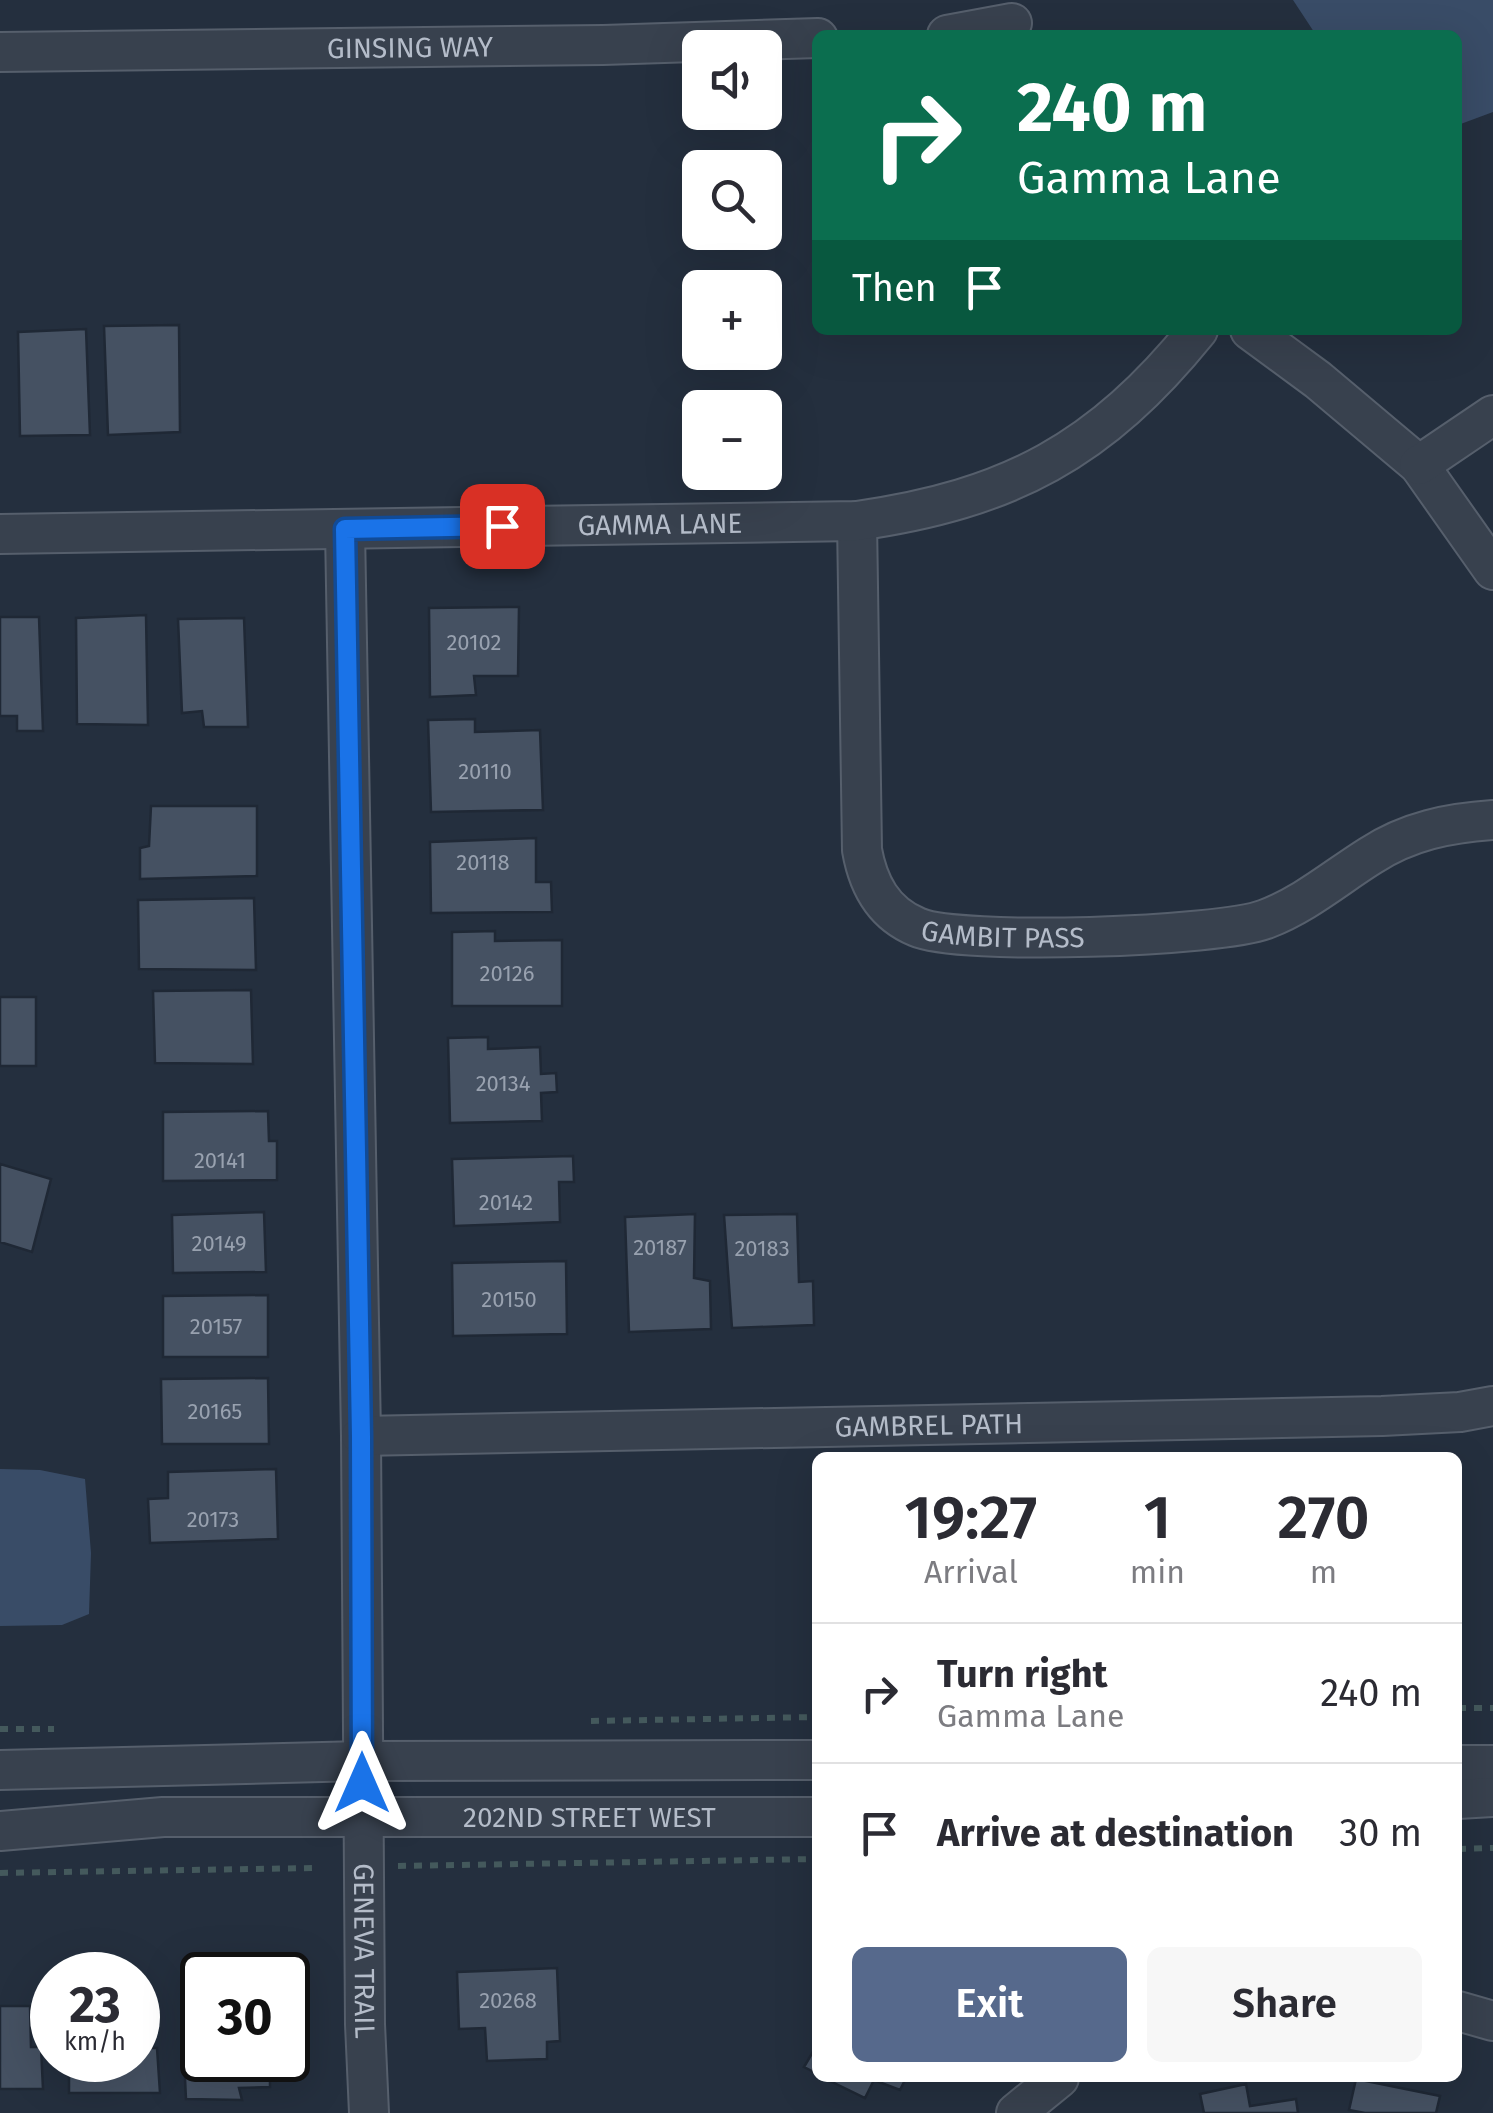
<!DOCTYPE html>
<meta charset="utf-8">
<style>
:root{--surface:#fff;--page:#f7f7f7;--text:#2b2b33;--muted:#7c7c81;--line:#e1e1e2;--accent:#56698c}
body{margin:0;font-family:"Fira Sans",sans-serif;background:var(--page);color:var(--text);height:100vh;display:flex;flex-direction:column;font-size:38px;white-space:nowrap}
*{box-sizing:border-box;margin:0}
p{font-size:32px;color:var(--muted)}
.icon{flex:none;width:55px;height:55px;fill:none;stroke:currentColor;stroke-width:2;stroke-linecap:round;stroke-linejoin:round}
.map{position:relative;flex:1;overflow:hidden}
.side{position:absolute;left:812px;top:1452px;width:650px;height:630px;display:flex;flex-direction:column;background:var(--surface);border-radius:15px;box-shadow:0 10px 40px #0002}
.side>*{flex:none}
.hud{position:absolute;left:812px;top:30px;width:650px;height:305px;border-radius:15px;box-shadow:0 10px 40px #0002;background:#0b6e4f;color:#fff;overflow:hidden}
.controls{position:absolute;left:682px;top:30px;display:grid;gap:20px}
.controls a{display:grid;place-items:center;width:100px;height:100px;border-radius:15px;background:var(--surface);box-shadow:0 10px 40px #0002;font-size:50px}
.speed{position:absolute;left:30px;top:1952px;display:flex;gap:20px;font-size:50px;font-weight:700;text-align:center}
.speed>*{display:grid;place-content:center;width:130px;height:130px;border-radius:50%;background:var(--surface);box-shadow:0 10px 40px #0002;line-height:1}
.speed small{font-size:25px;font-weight:400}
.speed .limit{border:5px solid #111;border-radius:15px;background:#fff;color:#111}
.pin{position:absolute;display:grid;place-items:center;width:85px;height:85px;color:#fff;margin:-42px;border-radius:20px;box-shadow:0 5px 15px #0006}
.me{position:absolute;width:110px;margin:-55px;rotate:0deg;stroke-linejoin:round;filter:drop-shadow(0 0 8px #0008)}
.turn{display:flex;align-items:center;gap:35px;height:210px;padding:0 40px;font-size:45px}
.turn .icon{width:130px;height:130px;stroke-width:2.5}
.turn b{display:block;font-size:70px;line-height:85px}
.then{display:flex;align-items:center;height:95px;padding:0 40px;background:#0003;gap:20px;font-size:38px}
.eta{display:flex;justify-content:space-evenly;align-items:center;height:170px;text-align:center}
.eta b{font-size:60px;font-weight:600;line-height:70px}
.button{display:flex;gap:20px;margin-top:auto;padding:20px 40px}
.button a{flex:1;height:115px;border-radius:15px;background:var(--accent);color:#fff;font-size:40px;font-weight:600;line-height:115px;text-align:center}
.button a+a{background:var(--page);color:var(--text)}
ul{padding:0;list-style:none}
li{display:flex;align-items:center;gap:30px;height:140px;padding:0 40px;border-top:2px solid var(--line)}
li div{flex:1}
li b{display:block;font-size:38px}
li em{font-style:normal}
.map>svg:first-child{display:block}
.water{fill:#394c67}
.building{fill:#455162;stroke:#1f2835;stroke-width:2.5}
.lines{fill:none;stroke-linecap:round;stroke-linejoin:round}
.minor-casing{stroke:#565f6c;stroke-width:42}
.path{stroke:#44595c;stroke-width:6;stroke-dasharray:8 8;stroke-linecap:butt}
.minor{stroke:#38414e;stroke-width:38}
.route-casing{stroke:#114b97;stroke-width:25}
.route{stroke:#1a73e8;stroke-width:18}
.labels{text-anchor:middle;stroke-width:9;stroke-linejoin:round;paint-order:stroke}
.number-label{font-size:22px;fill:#98a1af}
.street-label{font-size:28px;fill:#b4bcc9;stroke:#1d2633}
</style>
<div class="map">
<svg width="1493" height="2113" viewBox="0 0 1493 2113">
<rect width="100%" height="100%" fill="#242f3e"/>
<path class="water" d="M1293,0H1493V112L1458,125V35H1316Z
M0,1469L40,1470L85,1479L91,1553L89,1614L62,1625L0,1626Z"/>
<path class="building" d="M179,325L180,432L108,435L104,326Z
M86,329L90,435L20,436L18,332Z
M519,607L518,676H474L476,695L430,697L429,608Z
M146,615L148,725L77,724L76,618Z
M0,617H39L43,731H17V716H0Z
M244,618L248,727H204L202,711L182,713L178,619Z
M475,719V732L540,730L543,810L431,812L428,720Z
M151,806H257V876L140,879V848L149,846Z
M536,838V882H551L552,912L431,913L430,842Z
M254,898L256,970L139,969L138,900Z
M495,931V941L562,940V1006H452V932Z
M251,990L253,1064L155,1063L153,991Z
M0,997H36V1066H0Z
M488,1037V1049L540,1047L541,1074L556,1073L557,1092L541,1093L542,1121L450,1123L448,1038Z
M268,1111L269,1141H277V1180L163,1181V1112Z
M573,1156L574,1182H559L560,1222L454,1226L452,1159Z
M0,1164L51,1179L32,1252L0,1242Z
M264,1212L266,1272L173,1273L172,1215Z
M695,1214L694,1278L710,1281L711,1329L629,1332L625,1217Z
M797,1214L799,1282L813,1281L814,1325L732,1328L724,1215Z
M566,1261L567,1334L453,1336L452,1263Z
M268,1295V1357H163V1296Z
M268,1378L269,1444H162L161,1379Z
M276,1469L278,1539L150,1543L148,1499L168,1498V1472Z
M557,1968L560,2041L547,2042V2059L487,2061L485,2028L459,2029L457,1972Z
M0,2006H30L31,2047H41L43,2089H0Z
M138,2012V2048H157L160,2093H69V2060H138Z
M196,2019H202V2060H270V2087L239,2088L242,2100L186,2099L184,2058L199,2059Z
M818,2043V2074L804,2067Z
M824,2078H906L900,2090L874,2080L865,2098Z
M1356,2079L1440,2096L1436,2113H1365L1349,2110Z
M1246,2084L1250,2106L1296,2099L1298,2113H1204L1200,2094Z"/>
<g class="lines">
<g class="minor-casing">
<g id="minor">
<path d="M947,35L1012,23"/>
<path id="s1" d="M0,52L603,45L818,38"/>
<path d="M1250,330L1318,380L1419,465L1493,570"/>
<path d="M1419,465L1493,415"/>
<path id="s2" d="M857,521L862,850C868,884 883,913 917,927C959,946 1221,937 1266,919C1305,904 1335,878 1370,856C1408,831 1449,823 1493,820"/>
<path id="s3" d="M345,529L361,1436L365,2024L369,2113"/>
<path id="s4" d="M0,534L857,521C1010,499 1100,451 1198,330"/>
<path id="s5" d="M361,1436L1382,1416L1460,1412L1493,1406"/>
<path d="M1458,1765H1493"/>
<path d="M0,1770L362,1761L818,1760"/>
<path d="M1458,1799L1493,1797"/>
<path id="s6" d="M0,1831L163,1817H818"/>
<path d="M1458,2011L1493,2021"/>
<path d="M1016,2113L1059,2078"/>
</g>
</g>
<path class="path" d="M1458,1708H1493
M591,1721L818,1717
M0,1729H54
M1458,1849L1493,1848
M398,1866L818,1859
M0,1873L316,1868"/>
<use href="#minor" class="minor"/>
</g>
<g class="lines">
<g class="route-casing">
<path id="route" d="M362,1783L361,1436L345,529L502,526"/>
</g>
<use href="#route" class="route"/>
</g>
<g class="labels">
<g class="number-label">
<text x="474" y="650">20102</text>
<text x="485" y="779">20110</text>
<text x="483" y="870">20118</text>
<text x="507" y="981">20126</text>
<text x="503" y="1091">20134</text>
<text x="220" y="1168">20141</text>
<text x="506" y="1210">20142</text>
<text x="219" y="1251">20149</text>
<text x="660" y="1255">20187</text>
<text x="762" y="1256">20183</text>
<text x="509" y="1307">20150</text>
<text x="216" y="1334">20157</text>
<text x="215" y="1419">20165</text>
<text x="213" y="1527">20173</text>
<text x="508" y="2008">20268</text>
</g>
<g class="street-label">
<text dy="10" stroke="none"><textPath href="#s1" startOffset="410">GINSING WAY</textPath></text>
<text dy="10" stroke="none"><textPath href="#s4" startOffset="660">GAMMA LANE</textPath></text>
<text dy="10" stroke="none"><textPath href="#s2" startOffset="515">GAMBIT PASS</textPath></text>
<text dy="10" stroke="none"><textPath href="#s5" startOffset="568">GAMBREL PATH</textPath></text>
<text dy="10" stroke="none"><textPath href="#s6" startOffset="590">202ND STREET WEST</textPath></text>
<text dy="10" stroke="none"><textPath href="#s3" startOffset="1422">GENEVA TRAIL</textPath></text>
</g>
</g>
</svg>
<div class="controls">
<a><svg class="icon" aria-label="sound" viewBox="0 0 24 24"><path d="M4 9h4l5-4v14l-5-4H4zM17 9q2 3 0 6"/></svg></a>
<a><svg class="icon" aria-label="search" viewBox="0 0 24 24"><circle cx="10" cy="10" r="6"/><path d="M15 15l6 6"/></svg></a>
<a>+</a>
<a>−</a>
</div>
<div class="speed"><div>23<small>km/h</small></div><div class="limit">30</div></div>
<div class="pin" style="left:502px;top:526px;background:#d93025"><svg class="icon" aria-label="arrive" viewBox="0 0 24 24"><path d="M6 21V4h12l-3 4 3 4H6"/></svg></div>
<svg class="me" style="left:362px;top:1783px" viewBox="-20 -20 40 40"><path d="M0-17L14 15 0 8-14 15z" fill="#1a73e8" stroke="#fff" stroke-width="4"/></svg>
<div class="hud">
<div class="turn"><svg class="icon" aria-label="right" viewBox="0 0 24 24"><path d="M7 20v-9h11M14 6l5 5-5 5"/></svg><div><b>240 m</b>Gamma Lane</div></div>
<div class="then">Then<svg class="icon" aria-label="arrive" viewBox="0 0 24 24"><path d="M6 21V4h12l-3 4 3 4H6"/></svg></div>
</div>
<section class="side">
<div class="eta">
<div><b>19:27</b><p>Arrival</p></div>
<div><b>1</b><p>min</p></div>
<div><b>270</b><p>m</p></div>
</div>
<ul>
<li><svg class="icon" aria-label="right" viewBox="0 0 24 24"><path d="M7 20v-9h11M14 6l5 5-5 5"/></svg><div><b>Turn right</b><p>Gamma Lane</p></div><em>240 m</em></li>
<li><svg class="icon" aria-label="arrive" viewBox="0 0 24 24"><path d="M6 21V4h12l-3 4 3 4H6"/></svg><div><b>Arrive at destination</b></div><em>30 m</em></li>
</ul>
<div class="button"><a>Exit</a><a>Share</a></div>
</section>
</div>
